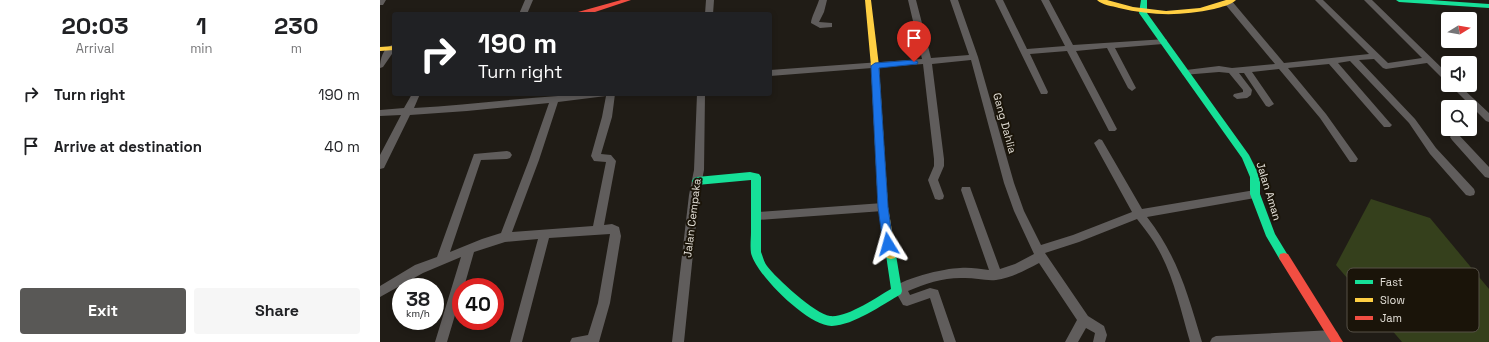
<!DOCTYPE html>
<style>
:root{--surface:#fff;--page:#f6f6f6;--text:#202124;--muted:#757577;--accent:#595856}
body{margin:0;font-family:"Space Grotesk",sans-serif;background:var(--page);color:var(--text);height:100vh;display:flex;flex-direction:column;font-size:15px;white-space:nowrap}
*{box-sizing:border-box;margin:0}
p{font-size:13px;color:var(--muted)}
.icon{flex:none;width:22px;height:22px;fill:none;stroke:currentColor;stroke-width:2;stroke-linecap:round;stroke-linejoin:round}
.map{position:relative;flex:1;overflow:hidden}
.drawer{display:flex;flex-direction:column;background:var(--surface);width:380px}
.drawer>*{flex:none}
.hud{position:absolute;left:12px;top:12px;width:380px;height:84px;border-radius:4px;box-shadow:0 2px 6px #0003;background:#202124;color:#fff;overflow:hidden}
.needle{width:26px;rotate:79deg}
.tools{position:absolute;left:1061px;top:12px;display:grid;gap:8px}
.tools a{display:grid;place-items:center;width:36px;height:36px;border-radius:4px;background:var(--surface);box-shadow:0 2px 6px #0003;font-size:20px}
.speed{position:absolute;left:12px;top:278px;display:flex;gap:8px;font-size:20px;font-weight:700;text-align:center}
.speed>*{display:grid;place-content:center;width:52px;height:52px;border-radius:50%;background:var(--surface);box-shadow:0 2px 6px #0003;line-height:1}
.speed small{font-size:10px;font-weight:400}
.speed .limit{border:6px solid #d22;background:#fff;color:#111}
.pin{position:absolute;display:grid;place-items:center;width:34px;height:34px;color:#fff;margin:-41px -17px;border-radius:50% 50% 50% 0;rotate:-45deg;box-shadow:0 0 4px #0007}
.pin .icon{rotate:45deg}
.me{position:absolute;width:44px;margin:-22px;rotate:352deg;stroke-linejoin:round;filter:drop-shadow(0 0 3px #0008)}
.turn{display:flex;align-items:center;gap:14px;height:84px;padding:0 20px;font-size:18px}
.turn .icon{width:52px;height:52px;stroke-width:2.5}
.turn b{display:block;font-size:28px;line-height:34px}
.eta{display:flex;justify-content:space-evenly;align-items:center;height:68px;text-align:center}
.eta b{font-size:24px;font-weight:700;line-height:28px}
.button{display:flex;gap:8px;margin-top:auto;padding:8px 20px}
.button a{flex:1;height:46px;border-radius:4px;background:var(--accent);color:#fff;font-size:16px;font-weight:700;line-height:46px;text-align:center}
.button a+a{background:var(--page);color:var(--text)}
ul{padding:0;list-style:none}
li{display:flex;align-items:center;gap:12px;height:52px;padding:0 20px}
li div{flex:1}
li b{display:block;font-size:15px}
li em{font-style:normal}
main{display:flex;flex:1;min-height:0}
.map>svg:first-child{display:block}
.green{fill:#35401c}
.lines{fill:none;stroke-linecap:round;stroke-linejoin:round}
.street{fill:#605d5c;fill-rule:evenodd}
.fast{fill:#16e098;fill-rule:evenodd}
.slow{fill:#ffcf43;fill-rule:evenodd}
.jam{fill:#f24e42;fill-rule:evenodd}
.route{fill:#1a73e8;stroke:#114b97}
.labels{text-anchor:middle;stroke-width:4;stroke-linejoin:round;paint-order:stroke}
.street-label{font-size:11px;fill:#e3dfd7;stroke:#1a1409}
.key{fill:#1a1409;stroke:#565147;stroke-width:1}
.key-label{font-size:11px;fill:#e3dfd7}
</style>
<main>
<section class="drawer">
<div class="eta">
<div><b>20:03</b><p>Arrival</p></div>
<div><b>1</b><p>min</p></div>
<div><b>230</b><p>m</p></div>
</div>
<ul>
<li><svg class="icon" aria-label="right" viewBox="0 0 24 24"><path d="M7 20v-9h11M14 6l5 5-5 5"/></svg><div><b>Turn right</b></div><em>190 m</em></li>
<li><svg class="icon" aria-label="arrive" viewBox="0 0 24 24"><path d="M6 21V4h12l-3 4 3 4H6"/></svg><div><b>Arrive at destination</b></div><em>40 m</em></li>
</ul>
<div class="button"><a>Exit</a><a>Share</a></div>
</section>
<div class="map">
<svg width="1109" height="342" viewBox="0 0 1109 342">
<rect width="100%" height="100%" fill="#201c16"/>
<path class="green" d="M991,199L1050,218L1109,289V342H1022L956,265Z"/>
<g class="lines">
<path class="street" d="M0,0H6L3,5H0Z
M145,0H153L147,14H139Z
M326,0H334L333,14H325Z
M439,0H447L444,12L439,22L452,23V27L440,28L431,23C431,18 437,7 439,0Z
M528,0H536L551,58L589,55L570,0H578L598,57L634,183L644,211L661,245L693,235L752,212L714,143L719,139L722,140L762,209L875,190L879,191L880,194L879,197L875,198L767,217C798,257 808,295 822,342H810C800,308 793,272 774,242C769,234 763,227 757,219L699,242L665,253L708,316L724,326L727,335L725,342H713L715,333L706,328L698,342H685L697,320L659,263C646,270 631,278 616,280C606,281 595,278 585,278C565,277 546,283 528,291L530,295L550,288L558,290L576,342H564L550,298L527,306L523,305L518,296L513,295L511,291C517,279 566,268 580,268C590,267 599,269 609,270L581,190L582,187H590L591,190L620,269L635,264L654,254L634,211L624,183L591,60L552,64L564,159V166L558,180L564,196L563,199L559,200L555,199L548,180L554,166V159L543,64L390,76V70L542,59Z
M615,0H623L647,49L685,46L661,0H669L693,45L786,39L787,41L786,43L783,44L735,48L756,88L752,91L748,88L727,48L696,51L737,129L735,131H729L687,51L650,54L668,92L667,94H661Z
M847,0H851L904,63L989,54L935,0H943L1008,63L1042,58L984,0H992L1068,74V82L1065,81L1047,63L1006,69L1003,68L994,59L979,60L1035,119L1056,148L1094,189L1095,192L1094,195L1090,196L1086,195L1050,154L1029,123L970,61L958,63L1010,123L1012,125L1010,127H1004L949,64L908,68L946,114L976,156L978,159L976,162H970L940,118L899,69L872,72L894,104L889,107L886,106L864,73H859L872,90L871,95L867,98L857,99L853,96L854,94L863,92V90L849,73L839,72L803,75L802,73L803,71L806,70L839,66L852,68L895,64L845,4L844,2Z
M12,45L14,46V51L3,67L0,68C0,59 3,48 12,45Z
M1070,85H1079L1109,113V122L1106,121Z
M32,94H40L34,108C101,104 168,94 235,94L232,117L221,154L231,155L236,161L224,225L232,224L239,227L241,236L230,303L219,342H190L192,338L208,335L218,303L230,234L169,238L142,342H130L158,239L125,242L94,252L84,287H81V295L67,342H55L81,257L43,273L0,297V286L35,265L57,257L94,154L127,151L130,152L132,155L130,158L127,159L101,160L70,252L102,239L121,233L149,160L169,103L87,111L30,115L4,168L0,169V155L21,115L0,116V110L24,108ZM226,96L222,117L211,156L214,161L226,162L213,226L132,232L159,160L178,102Z
M317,94H325L324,170L319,195L304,342H292L309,195L314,170Z
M1075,133L1078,134L1109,167V178L1105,177L1072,140L1070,137L1072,134Z
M503,203L507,204L508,207L507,210L503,211L377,220L373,219L372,216L373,213L377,212Z
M953,330L957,332L959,336L957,340L953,342H830L832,338L836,336Z"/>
<path class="fast" d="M761,0H767V13L869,155L880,177V194L895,234L909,257L908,260L904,261L900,260L886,236L870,194V177L862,158L759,13Z
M1016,0H1050L1109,4V8L1019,2Z
M370,172L379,174L381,177V252C383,257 384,262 387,266C396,278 435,314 450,316C467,318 497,297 511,289L506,255L507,252L511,251L515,252L516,255L522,291L521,294C502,305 474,325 452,326C429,327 376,275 371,253C370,246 371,238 371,232C371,214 371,197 371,180L317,185L314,184L312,181L314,178L317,177Z"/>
<path class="slow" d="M485,0H491L499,66L508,207L516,255L515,258L511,259L507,258L506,255L498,207L491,66Z
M717,0H727L753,7L786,11L820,8L846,0H856C851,5 841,7 834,9C802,16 772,16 739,8C732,6 722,5 717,0Z
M14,46V50L0,51V47Z"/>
<path class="jam" d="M241,0H251L209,14H197L198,12Z
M904,253L908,254L963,342H951L900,260L899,257L900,254Z"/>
</g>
<path class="route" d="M534,60L538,62L537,64L499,68L508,207L513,244L512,247L508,248L505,247L503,244L498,207L491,66L495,63Z"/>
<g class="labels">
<g class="street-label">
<text transform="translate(625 123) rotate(75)" y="4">Gang Dahlia</text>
<text transform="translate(889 191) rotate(73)" y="4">Jalan Aman</text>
<text transform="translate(312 218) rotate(-83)" y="4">Jalan Cempaka</text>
</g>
</g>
<rect x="967" y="268" width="132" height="64" rx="6" class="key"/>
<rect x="975" y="280" width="18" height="4" fill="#16e098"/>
<rect x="975" y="298" width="18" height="4" fill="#ffcf43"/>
<rect x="975" y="316" width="18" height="4" fill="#f24e42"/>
<g class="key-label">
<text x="1000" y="286">Fast</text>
<text x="1000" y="304">Slow</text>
<text x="1000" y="322">Jam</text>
</g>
</svg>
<div class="tools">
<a><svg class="needle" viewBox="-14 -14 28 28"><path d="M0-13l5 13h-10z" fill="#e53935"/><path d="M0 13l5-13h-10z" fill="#757577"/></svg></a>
<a><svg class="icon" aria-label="sound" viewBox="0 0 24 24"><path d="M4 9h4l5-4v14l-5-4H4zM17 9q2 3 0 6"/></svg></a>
<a><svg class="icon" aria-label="search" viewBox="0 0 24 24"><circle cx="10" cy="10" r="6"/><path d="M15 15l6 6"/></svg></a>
</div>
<div class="speed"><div>38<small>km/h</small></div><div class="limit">40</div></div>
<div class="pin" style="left:534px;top:62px;background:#d93025"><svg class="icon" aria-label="arrive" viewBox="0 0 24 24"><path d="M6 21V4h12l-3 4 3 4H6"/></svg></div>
<svg class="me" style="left:508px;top:244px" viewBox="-20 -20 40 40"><path d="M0-17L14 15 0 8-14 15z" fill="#1a73e8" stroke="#fff" stroke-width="4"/></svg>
<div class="hud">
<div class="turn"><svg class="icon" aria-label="right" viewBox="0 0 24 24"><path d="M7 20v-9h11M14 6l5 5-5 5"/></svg><div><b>190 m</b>Turn right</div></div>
</div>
</div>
</main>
